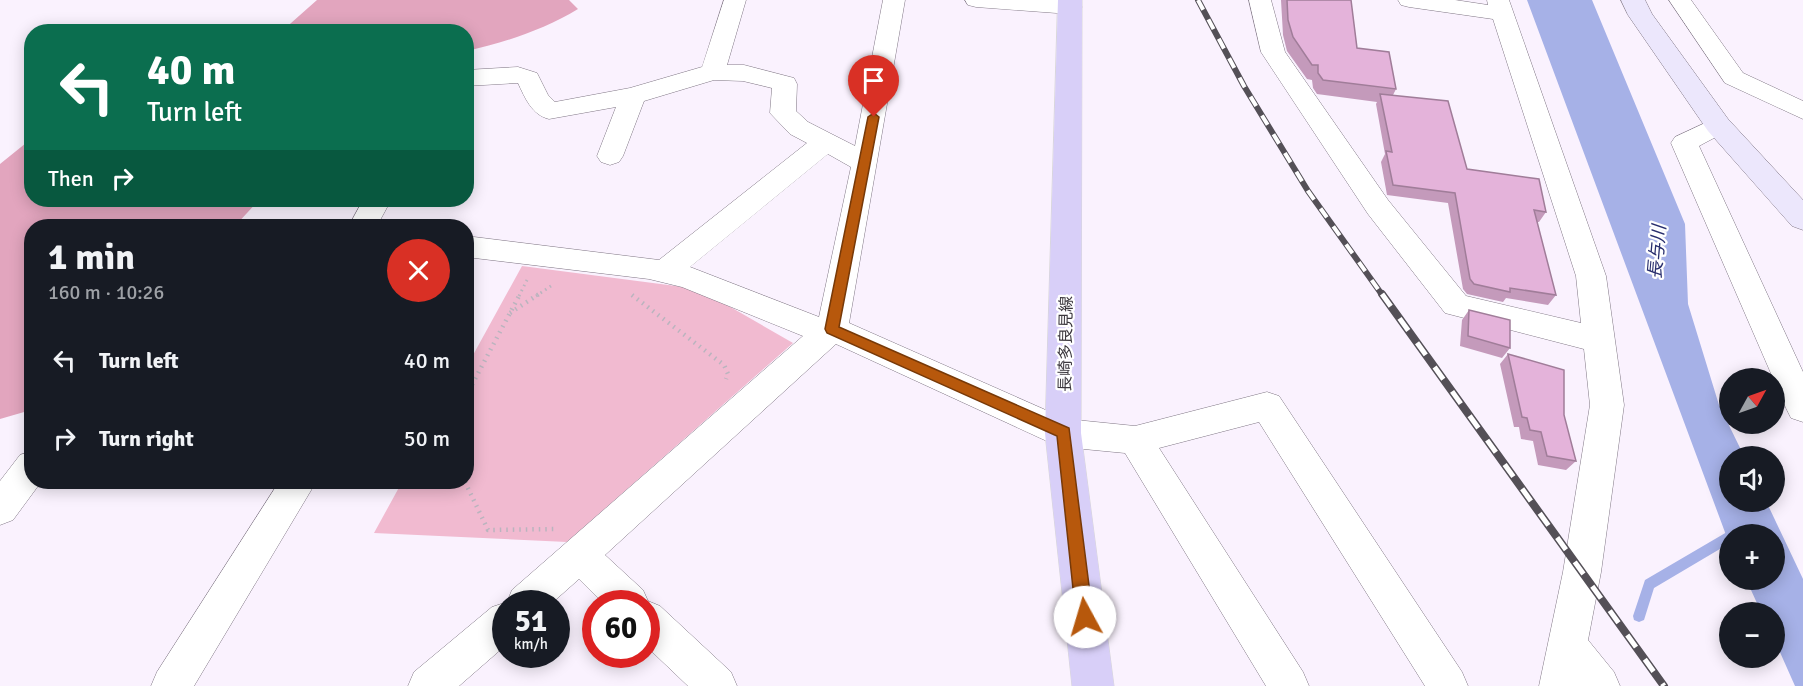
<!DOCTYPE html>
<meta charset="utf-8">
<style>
:root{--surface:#171b24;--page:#20242c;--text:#f1f3f6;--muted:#9ea1a6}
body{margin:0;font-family:Signika,"Noto Sans JP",sans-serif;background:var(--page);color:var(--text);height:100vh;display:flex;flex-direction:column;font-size:22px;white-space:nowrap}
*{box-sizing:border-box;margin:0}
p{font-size:20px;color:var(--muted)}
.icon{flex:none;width:33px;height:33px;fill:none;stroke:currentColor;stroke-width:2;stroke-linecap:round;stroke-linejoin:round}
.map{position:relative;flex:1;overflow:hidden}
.side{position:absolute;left:24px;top:219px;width:450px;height:270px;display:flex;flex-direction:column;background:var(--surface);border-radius:24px;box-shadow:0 3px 15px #0003}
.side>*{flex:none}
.guide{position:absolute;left:24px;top:24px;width:450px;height:183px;border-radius:24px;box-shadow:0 3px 15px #0003;background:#0b6e4f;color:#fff;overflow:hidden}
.needle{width:39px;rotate:50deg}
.buttons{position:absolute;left:1719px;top:368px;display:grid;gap:12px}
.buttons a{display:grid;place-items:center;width:66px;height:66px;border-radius:50%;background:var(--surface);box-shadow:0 3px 15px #0003;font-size:30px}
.speed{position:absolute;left:492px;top:590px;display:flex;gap:12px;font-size:30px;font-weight:700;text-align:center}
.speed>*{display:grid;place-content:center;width:78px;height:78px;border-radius:50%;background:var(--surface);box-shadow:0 3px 15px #0003;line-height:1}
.speed small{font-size:15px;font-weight:400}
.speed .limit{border:9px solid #d22;background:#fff;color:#111}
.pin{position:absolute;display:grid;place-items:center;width:51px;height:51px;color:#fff;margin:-62px -26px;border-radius:50% 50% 50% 0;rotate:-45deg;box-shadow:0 0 6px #0007}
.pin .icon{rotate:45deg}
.me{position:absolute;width:66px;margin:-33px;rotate:354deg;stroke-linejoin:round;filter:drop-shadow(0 0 4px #0008)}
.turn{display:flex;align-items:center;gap:21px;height:126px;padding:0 24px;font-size:27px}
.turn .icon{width:78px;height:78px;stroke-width:2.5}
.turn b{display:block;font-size:42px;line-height:51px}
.then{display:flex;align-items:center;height:57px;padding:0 24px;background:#0003;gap:12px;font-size:22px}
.round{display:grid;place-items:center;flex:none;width:63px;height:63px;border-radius:32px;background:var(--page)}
.overview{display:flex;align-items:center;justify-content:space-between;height:102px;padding:0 24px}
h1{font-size:36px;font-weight:800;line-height:45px}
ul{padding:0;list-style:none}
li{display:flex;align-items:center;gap:18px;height:78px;padding:0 24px}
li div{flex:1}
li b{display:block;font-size:22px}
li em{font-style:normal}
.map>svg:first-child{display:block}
.green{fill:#f1bad0}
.forest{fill:#e2a5be}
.water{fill:#a6b1e7}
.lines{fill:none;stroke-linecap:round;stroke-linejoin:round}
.stream{fill:#a6b1e7;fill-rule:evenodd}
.street-casing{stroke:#807785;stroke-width:1}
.secondary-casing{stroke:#807785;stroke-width:1}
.primary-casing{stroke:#d8d7d8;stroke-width:1}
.path-far1{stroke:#bab4be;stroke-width:3;stroke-dasharray:1.5 4;stroke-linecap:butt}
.path{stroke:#bab4be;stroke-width:4.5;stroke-dasharray:1.5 5;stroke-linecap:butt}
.street{fill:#fff;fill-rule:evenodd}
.secondary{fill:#ece7fc;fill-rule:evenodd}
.primary{fill:#d8cff8;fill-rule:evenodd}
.rail-far1-casing{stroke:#545057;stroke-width:6}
.rail-casing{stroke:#545057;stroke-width:8}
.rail-far1{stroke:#fff;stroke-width:4;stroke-dasharray:11;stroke-linecap:butt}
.rail{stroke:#fff;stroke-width:5;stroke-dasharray:15;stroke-linecap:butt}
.wall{fill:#c49abb}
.building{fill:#e4b3da;stroke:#a07d99;stroke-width:1.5}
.route{fill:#b7580c;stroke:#773908;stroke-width:1.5}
.labels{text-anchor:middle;stroke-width:4.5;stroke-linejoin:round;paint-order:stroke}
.street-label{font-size:16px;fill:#3b373d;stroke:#fff}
.water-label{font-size:18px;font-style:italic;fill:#282e6d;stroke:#fff}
</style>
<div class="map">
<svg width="1803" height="686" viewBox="0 0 1803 686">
<rect width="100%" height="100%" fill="#faf2fe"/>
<path class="green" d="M522,266L699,289L793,343L567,542L374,533L402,482H466L467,366Z"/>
<path class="forest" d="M317,0H569L578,9C543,30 506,42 467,51L466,32L282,31Z
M31,139L32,200H259L235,226H32L31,410L0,419V164Z"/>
<path class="water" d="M1527,0H1592L1685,224L1688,304L1719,405L1744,456H1730V501H1766L1803,579V686H1795L1775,641L1774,612H1761L1746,579H1774V534H1730L1729,543Z"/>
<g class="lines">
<path class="stream" d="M1727,532L1731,534H1730V543L1654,588L1644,620L1639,622L1634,620L1633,616L1645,580Z"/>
<g class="street-casing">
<path id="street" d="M724,0H746L727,65H744L794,78L797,84L796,111L808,122L855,146L883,0H905L849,323L1066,419L1135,426L1267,392L1279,396L1462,672L1468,686H1425L1259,422L1159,448L1303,672L1309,686H1266L1125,453L1063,447L1051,443L836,344L605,555L643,590L648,601L660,606L731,672L737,686H688L646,646V603H603L579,579L552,603H506V645L459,686H408L414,672L492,607L507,602L512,590L803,336L682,287L649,279L466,257V236L659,260L807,143L790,134L770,113L772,88L743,81L714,80L644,101L623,156L619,162L610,165L601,162L597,156L616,107L549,119C532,115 525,98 518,83L466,86V70L518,67L537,73L548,95L555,102L630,88L702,67ZM828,154L851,167L819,317L690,267Z
M965,0H1069L1078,2L1082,7L1078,12L1070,14L976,7L968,5Z
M1249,0H1271L1285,52L1388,200L1466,296L1581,323L1576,276L1493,19L1409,7L1401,5L1398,0H1455L1488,5L1487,0H1509L1606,276L1624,405L1601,572L1588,640L1614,672L1620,686H1539L1563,572L1590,405L1584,349L1445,313L1368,214L1261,52Z
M1669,0H1691L1743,73L1803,101V119L1725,83Z
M1718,117L1727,119L1731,125L1727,131L1699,146L1803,372V422L1791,418L1786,408L1671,143L1675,137Z
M363,200H391L377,226H349Z
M32,451V482H41L13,520L0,525V481L20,455Z
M279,482H316L194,686H151L157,672Z"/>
</g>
<g class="secondary-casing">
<path id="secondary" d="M1621,0H1645L1652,14L1728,119L1803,200V230L1792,226L1708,131L1628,15Z"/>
</g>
<g class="primary-casing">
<path id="primary" d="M1058,0H1082L1081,433L1114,686H1072L1045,433Z"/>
</g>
<path class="path-far1" d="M519,296L527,280
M536,296L551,286"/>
<path class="path" d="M632,295L724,365L728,374L726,379
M510,313L539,294
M466,396L520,294
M465,482L488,530L556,529"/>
<use href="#street" class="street"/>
<use href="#secondary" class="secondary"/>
<use href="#primary" class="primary"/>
<g class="rail-far1-casing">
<path id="rail-far1" d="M1198,0L1244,86L1308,191L1383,296"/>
</g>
<g class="rail-casing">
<path id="rail" d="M1382,294L1664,686"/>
</g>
<use href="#rail-far1" class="rail-far1"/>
<use href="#rail" class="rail"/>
</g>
<path class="wall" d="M1281,0H1351L1357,48L1396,89L1393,95L1467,169L1546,212L1539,222H1537L1556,295L1548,305L1506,298L1503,302L1467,294L1463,289L1448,203L1387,195L1381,162L1385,154L1376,104L1377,102L1317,94L1313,88L1312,80L1307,79L1287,51L1283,35Z
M1469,310L1510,348L1502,358L1460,346L1462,320Z
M1508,354L1564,415L1576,461L1566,470L1538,465L1533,441L1521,439L1519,427H1514L1500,364Z"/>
<path class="building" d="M1287,0H1351L1357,48L1389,52L1396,89L1323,80L1318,73V65H1312L1293,37L1288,20Z
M1380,94L1448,101L1467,169L1539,179L1546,212L1534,210L1556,295L1510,288V292L1474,284L1470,279L1455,193L1393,185L1386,151L1392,152Z
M1469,310L1510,320V348L1468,336Z
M1508,354L1564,370V415L1576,461L1547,456L1541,432L1530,430L1527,418L1522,417Z"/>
<path class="route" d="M874,113L879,117L839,327L1069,428L1093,617L1091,623L1085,625L1079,623L1076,617L1057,436L827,333L825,329L868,117Z"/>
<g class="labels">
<g class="street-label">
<text transform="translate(1065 344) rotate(-89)" y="6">長崎多良見線</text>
</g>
<g class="water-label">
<text transform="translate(1657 252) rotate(-85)" y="6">長与川</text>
</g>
</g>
</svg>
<div class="buttons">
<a><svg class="needle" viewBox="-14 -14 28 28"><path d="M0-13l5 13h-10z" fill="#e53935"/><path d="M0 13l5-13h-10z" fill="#9ea1a6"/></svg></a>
<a><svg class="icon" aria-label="sound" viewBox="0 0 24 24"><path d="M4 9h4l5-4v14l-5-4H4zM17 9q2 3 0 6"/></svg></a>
<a>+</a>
<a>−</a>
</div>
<div class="speed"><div>51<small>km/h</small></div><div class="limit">60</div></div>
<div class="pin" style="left:874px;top:117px;background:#d93025"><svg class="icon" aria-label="arrive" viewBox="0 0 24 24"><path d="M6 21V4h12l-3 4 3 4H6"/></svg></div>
<svg class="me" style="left:1085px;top:617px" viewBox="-20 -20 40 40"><circle r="19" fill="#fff"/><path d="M0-13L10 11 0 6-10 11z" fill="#b7580c"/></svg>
<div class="guide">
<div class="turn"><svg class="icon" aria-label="left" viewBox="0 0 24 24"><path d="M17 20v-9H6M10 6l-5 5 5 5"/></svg><div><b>40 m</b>Turn left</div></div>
<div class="then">Then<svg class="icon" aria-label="right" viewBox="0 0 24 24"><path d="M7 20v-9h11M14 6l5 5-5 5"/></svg></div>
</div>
<section class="side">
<div class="overview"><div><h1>1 min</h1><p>160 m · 10:26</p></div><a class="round" style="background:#d93025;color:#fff"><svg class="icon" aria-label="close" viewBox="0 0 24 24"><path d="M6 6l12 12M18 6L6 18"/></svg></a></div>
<ul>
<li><svg class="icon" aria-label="left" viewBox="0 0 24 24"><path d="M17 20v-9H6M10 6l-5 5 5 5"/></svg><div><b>Turn left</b></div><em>40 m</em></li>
<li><svg class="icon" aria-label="right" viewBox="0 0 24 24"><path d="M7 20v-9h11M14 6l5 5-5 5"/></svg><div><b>Turn right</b></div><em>50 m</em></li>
</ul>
</section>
</div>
